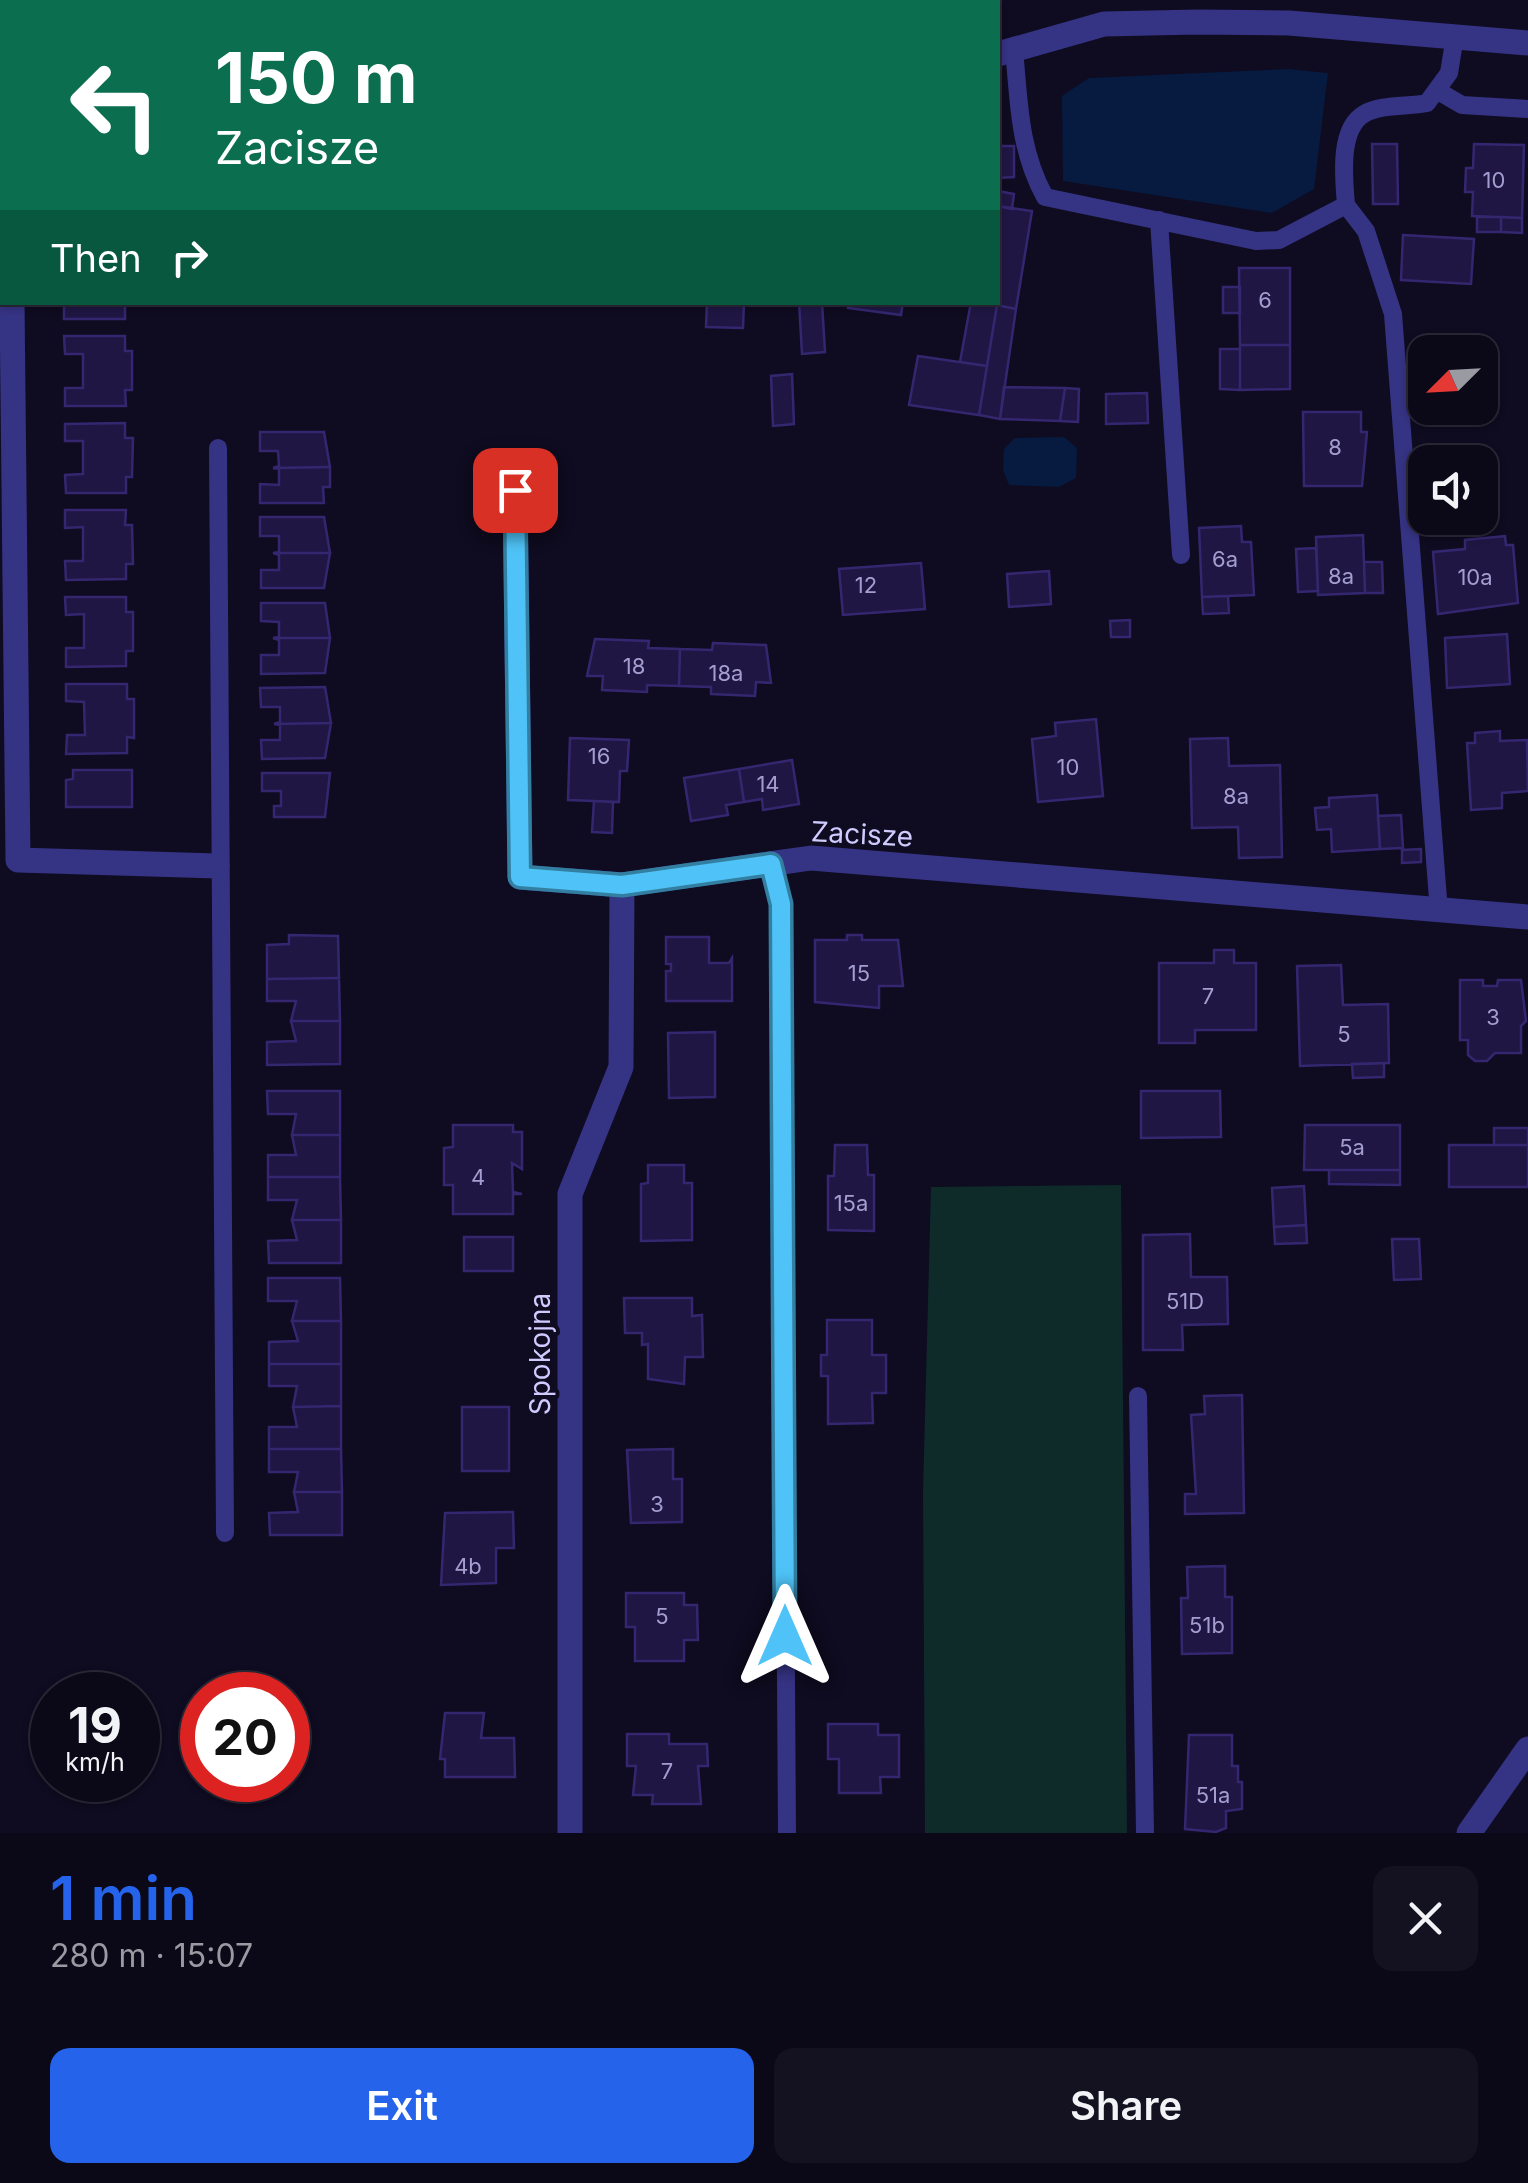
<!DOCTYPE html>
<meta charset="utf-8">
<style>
:root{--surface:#0b0818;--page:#141121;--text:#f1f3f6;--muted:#9a9aa2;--line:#2b2937;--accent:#2563eb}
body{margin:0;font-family:Inter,sans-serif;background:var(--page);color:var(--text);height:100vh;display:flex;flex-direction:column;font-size:38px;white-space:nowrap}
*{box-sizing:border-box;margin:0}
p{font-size:32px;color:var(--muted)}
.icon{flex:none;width:55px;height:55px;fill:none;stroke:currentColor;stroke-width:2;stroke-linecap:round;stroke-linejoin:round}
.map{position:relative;height:1833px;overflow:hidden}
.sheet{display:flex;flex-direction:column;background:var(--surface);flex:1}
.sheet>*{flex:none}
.hud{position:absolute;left:0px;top:0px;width:1000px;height:305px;box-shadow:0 2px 8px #0004,0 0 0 2px var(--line);background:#0b6e4f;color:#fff;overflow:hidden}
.needle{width:65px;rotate:246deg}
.controls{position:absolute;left:1408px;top:335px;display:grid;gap:20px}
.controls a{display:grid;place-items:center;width:90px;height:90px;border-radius:20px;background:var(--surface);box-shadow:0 2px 8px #0004,0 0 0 2px var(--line);font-size:50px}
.speed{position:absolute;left:30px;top:1672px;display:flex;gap:20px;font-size:50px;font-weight:700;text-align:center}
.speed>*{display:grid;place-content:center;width:130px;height:130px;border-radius:50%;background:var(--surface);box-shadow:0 2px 8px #0004,0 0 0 2px var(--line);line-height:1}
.speed small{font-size:25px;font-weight:400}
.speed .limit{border:15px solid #d22;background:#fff;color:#111}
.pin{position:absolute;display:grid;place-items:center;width:85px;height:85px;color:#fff;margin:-42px;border-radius:20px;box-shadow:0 5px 15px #0006}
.me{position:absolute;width:110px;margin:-55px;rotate:0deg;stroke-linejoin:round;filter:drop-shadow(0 0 8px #0008)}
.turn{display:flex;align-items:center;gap:35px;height:210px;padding:0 50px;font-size:45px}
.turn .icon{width:130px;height:130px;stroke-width:2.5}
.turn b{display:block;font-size:70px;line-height:85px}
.then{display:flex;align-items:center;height:95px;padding:0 50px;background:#0003;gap:20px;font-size:38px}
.round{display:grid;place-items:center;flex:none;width:105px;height:105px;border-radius:20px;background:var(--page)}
.summary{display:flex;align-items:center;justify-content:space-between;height:170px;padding:0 50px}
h1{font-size:60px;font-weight:600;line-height:75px;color:var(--accent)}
.primary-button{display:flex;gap:20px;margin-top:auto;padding:20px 50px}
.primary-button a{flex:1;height:115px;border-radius:20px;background:var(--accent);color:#fff;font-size:40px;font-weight:600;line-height:115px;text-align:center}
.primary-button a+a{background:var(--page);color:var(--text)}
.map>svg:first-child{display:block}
.green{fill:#0e2b29}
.water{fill:#061b3f}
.building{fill:#1f1643;stroke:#342770;stroke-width:2.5}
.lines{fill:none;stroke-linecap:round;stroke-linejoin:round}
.lane{stroke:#353383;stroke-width:18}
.street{stroke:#353383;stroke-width:25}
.route-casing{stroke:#337fa1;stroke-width:25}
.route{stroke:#4fc3f7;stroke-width:18}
.labels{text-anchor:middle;stroke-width:8;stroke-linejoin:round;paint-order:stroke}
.number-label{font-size:22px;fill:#a49ed0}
.street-label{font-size:28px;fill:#d0cbff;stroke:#0f0b20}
</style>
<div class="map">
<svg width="1528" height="1833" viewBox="0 0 1528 1833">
<rect width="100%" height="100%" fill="#0f0b20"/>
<path class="green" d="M1121,1185L1127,1833H925L923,1492L931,1187Z"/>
<path class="water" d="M1288,69L1328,73L1314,189L1272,213L1063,181L1062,96L1089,78Z
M1064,437L1077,448L1076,478L1059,487L1009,485L1003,470L1004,449L1015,438Z"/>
<path class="building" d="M1372,144H1397L1398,204H1373Z
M1474,144L1524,145L1522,218L1472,216L1473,192H1465L1466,168H1473Z
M998,146H1014V177L998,178Z
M998,191L1014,194L1012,209L998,206Z
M998,206L1032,211L1016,309L981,302H998Z
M1477,217H1501V232H1477Z
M1501,217L1522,218V233L1501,232Z
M1403,235L1474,239L1471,284L1401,280Z
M1239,268H1290V345H1240Z
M1223,287H1240V313H1223Z
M64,302H132V303H125V319H64Z
M707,302H744L743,328L706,327Z
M799,302H822L825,352L802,354Z
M849,302H903L901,315L848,308Z
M971,302L997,305L987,366L960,362Z
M997,305L1016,309L1000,419L979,415Z
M64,336H125V351H132V390H125L126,406H65V388H83V354H65Z
M1240,345H1290V389L1240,390Z
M1220,349H1240V390L1220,389Z
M918,356L987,366L979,415L909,405Z
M792,374L794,424L773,426L771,376Z
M1004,387L1065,388L1060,421L1000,419Z
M1065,388L1079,389L1078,422L1060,421Z
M1147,393L1148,423L1106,424V394Z
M1303,412H1361V432H1367L1362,486H1304Z
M125,423V438H133L132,477H126V493H66L65,475L83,474V441H65V424Z
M260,432H324L330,467L273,468L279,466L278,451H260Z
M330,467V487H323L324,503H260V484L279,485V469L273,468Z
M1480,481H1490L1491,523L1447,524V518H1480Z
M65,510H126L125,525H132L133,564H126V579L66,580L65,561H83V527L65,528Z
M260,517H324L330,553H273L279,552V536H260Z
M1241,526L1242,542H1251L1254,595L1202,597L1199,528Z
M1363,535L1365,593L1318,595L1316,537Z
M1505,536L1506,545H1513L1518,603L1438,614L1433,552L1465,549V540Z
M1316,548L1318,591L1298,592L1296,549Z
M273,553H330L324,588H261V570H279V555Z
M1364,562H1382L1383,593H1365Z
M921,563L925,609L843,615L839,569Z
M1049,571L1051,604L1009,607L1007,574Z
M1228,596L1229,613L1203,614L1202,597Z
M65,597H126V612H133V651H126V666L66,667V648H84V614L66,615Z
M261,603H325L330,638H273L279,637V622L261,621Z
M1130,620V637H1111L1110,621Z
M1507,634L1510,684L1447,688L1445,638Z
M273,638H330L325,673L261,674V655H279V640Z
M595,639L649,641L648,648L680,649L679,686L647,685V692L602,690L603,676H587Z
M713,643L766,645L771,683L756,682L755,696L711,694V687L679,686L680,649L712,650Z
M66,684H127V699H134V738L127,737V753L66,754L67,735H85L84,702L66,701Z
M325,687L331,723L274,724L280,722V707H261L260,688Z
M1096,719L1103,796L1038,802L1032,739L1056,736L1055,723Z
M331,723L325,758L262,759L261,740H280V725L274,724Z
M1500,731V741L1527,740L1528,791L1502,793V808L1471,810L1467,743H1475V733Z
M570,738L629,740L627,771H620L619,802L568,800Z
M1228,738L1229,766L1280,765L1282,857L1239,858L1238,827L1192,828L1190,739Z
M792,760L799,804L763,810L762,799L744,802L739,769Z
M739,769L744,802L726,805L728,815L691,821L684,778Z
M73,770H132V807H66V780L73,779Z
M262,773H330L325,817H274V806H281V791H262Z
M1377,795L1380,849L1332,852L1331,829L1317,830L1315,808L1329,807V798Z
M594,801L613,802L612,833L592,832Z
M1401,815L1403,848L1380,849L1378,816Z
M1421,849V862L1402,863V850Z
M289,935L338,936L339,978L267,979V945L289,944Z
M847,935H862V940H898L903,986H879V1008L815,1002V940H847Z
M666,937H709V963H729L732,958V1001H666V971H671V964H666Z
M1214,950H1234V963H1256V1030H1195V1043H1159V963H1214Z
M1341,965L1343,1005L1388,1004L1389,1063L1300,1066L1297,966Z
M339,978L340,1021H291L296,1001H267V979Z
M1460,980H1483V986H1497L1498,980H1521L1526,1021L1521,1026V1053H1495L1487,1061H1475L1468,1055V1040H1460Z
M291,1021H340V1064L267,1065V1042L296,1041Z
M715,1032V1097L669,1098L668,1033Z
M1384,1063V1077L1353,1078L1352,1064Z
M267,1091H340V1135H292L296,1114H268Z
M1141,1091H1220L1221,1137L1141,1138Z
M453,1125H513V1132H522V1169L512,1163L513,1192L522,1194H513V1214H453V1185H444V1148L453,1147Z
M1305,1125H1400V1170H1304Z
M1494,1128H1528V1145H1494Z
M292,1135H340V1177H268V1155H296Z
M835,1145H867L868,1175H874V1231L828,1230V1176H834Z
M1449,1145H1528V1187H1449Z
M648,1165H684V1183H692V1240L641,1241V1184L648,1183Z
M1329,1170H1400V1185L1329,1184Z
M268,1177H340L341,1220H292L297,1200H268Z
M1304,1186L1306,1225L1274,1227L1272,1188Z
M292,1220H341V1263H269L268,1241L297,1240Z
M1306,1225L1307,1243L1275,1244L1274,1227Z
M1190,1234L1191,1277H1227L1228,1324L1182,1325L1183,1350H1143V1235Z
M464,1237H513V1271H464Z
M1392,1239H1419L1421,1279L1394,1280Z
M268,1278H340L341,1321H292L297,1301H268Z
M624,1298H692V1316L702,1315L703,1357H685L684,1384L648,1379V1344L642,1345V1333H625Z
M827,1320H872V1355H886V1393H872L873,1423L828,1424V1376H821V1355H827Z
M292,1321H341V1364H269V1342L298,1341Z
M269,1364H341V1406L293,1407L297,1386H269Z
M1242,1395L1244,1513L1185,1514V1494H1196L1191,1415L1205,1414L1204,1396Z
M341,1406V1449H269V1427H297L293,1407Z
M462,1407H509V1471H462Z
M269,1449H341L342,1492H294L298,1472H269Z
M673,1449V1479H682V1522L631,1523L627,1450Z
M294,1492H342V1535H270L269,1513L298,1512Z
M513,1512L514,1548H496V1583L441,1585L445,1513Z
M1225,1566V1597H1232V1653L1182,1654L1181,1598H1188L1187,1567Z
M626,1593H684V1605H697L698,1640H684V1661H635V1627H626Z
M445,1713H484L481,1738H514L515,1777H445V1759H440Z
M828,1724H878V1735H899V1777H880L881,1793H839V1759H828Z
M627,1734H669V1744H707L708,1766H698L701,1804H652L653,1795H633L636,1766H627Z
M1189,1735H1232V1766H1238V1782H1242V1809L1226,1811V1828L1216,1832L1185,1829Z"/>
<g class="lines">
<path class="lane" d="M1014,49C1019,102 1019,150 1045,197L1256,241L1279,240L1346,205C1344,180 1338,129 1364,114C1381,104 1408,107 1427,103L1449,73L1455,36
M1438,91L1462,105L1528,109
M1346,205L1366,231L1393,314L1439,912
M1159,220L1181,555
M218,448L225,1533
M771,864L781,904L787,1833
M1138,1396L1145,1833"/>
<path class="street" d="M8,0V2
M451,0L460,2
M751,0L752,2
M998,54L1104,24L1197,22L1289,23L1528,43
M12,302L18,860L217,866
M515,490L520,877L622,885L811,858L1528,917
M570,1833V1194L621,1067L622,885
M1469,1833L1528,1749"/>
</g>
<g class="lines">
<g class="route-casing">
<path id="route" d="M515,490L520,877L622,885L771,864L781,904L785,1636"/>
</g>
<use href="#route" class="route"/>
</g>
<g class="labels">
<g class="number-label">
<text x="1494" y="188">10</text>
<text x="1265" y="308">6</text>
<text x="1335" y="455">8</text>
<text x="1225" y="567">6a</text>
<text x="1341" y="584">8a</text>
<text x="1475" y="585">10a</text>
<text x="866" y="593">12</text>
<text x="634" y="674">18</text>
<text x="726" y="681">18a</text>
<text x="599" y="764">16</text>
<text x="1068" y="775">10</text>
<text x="768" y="792">14</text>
<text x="1236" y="804">8a</text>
<text x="859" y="981">15</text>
<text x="1208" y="1004">7</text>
<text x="1493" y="1025">3</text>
<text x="1344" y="1042">5</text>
<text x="1352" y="1155">5a</text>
<text x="478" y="1185">4</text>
<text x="851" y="1211">15a</text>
<text x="1185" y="1309">51D</text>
<text x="657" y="1512">3</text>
<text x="468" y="1574">4b</text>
<text x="662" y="1624">5</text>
<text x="1207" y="1633">51b</text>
<text x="667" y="1779">7</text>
<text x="1213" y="1803">51a</text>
</g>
<g class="street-label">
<text transform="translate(862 834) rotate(3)" y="10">Zacisze</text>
<text transform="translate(540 1354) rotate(-90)" y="10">Spokojna</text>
</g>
</g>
</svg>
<div class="controls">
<a><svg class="needle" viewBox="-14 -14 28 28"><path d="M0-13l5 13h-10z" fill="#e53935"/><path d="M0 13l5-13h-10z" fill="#9a9aa2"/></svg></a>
<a><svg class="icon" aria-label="sound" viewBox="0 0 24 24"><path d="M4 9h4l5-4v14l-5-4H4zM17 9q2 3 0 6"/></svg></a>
</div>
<div class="speed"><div>19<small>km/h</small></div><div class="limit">20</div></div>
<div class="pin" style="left:515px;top:490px;background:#d93025"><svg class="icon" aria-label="arrive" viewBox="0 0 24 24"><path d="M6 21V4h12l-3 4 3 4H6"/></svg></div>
<svg class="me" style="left:785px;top:1636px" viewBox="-20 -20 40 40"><path d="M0-17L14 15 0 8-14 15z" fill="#4fc3f7" stroke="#fff" stroke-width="4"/></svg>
<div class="hud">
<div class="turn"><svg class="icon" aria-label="left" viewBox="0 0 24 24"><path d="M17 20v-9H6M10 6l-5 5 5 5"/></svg><div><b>150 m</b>Zacisze</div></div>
<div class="then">Then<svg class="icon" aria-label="right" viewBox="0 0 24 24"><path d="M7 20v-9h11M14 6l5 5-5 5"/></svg></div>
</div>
</div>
<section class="sheet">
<div class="summary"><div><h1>1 min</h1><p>280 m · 15:07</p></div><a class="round"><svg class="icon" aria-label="close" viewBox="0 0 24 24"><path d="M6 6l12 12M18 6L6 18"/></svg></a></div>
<div class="primary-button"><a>Exit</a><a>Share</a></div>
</section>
